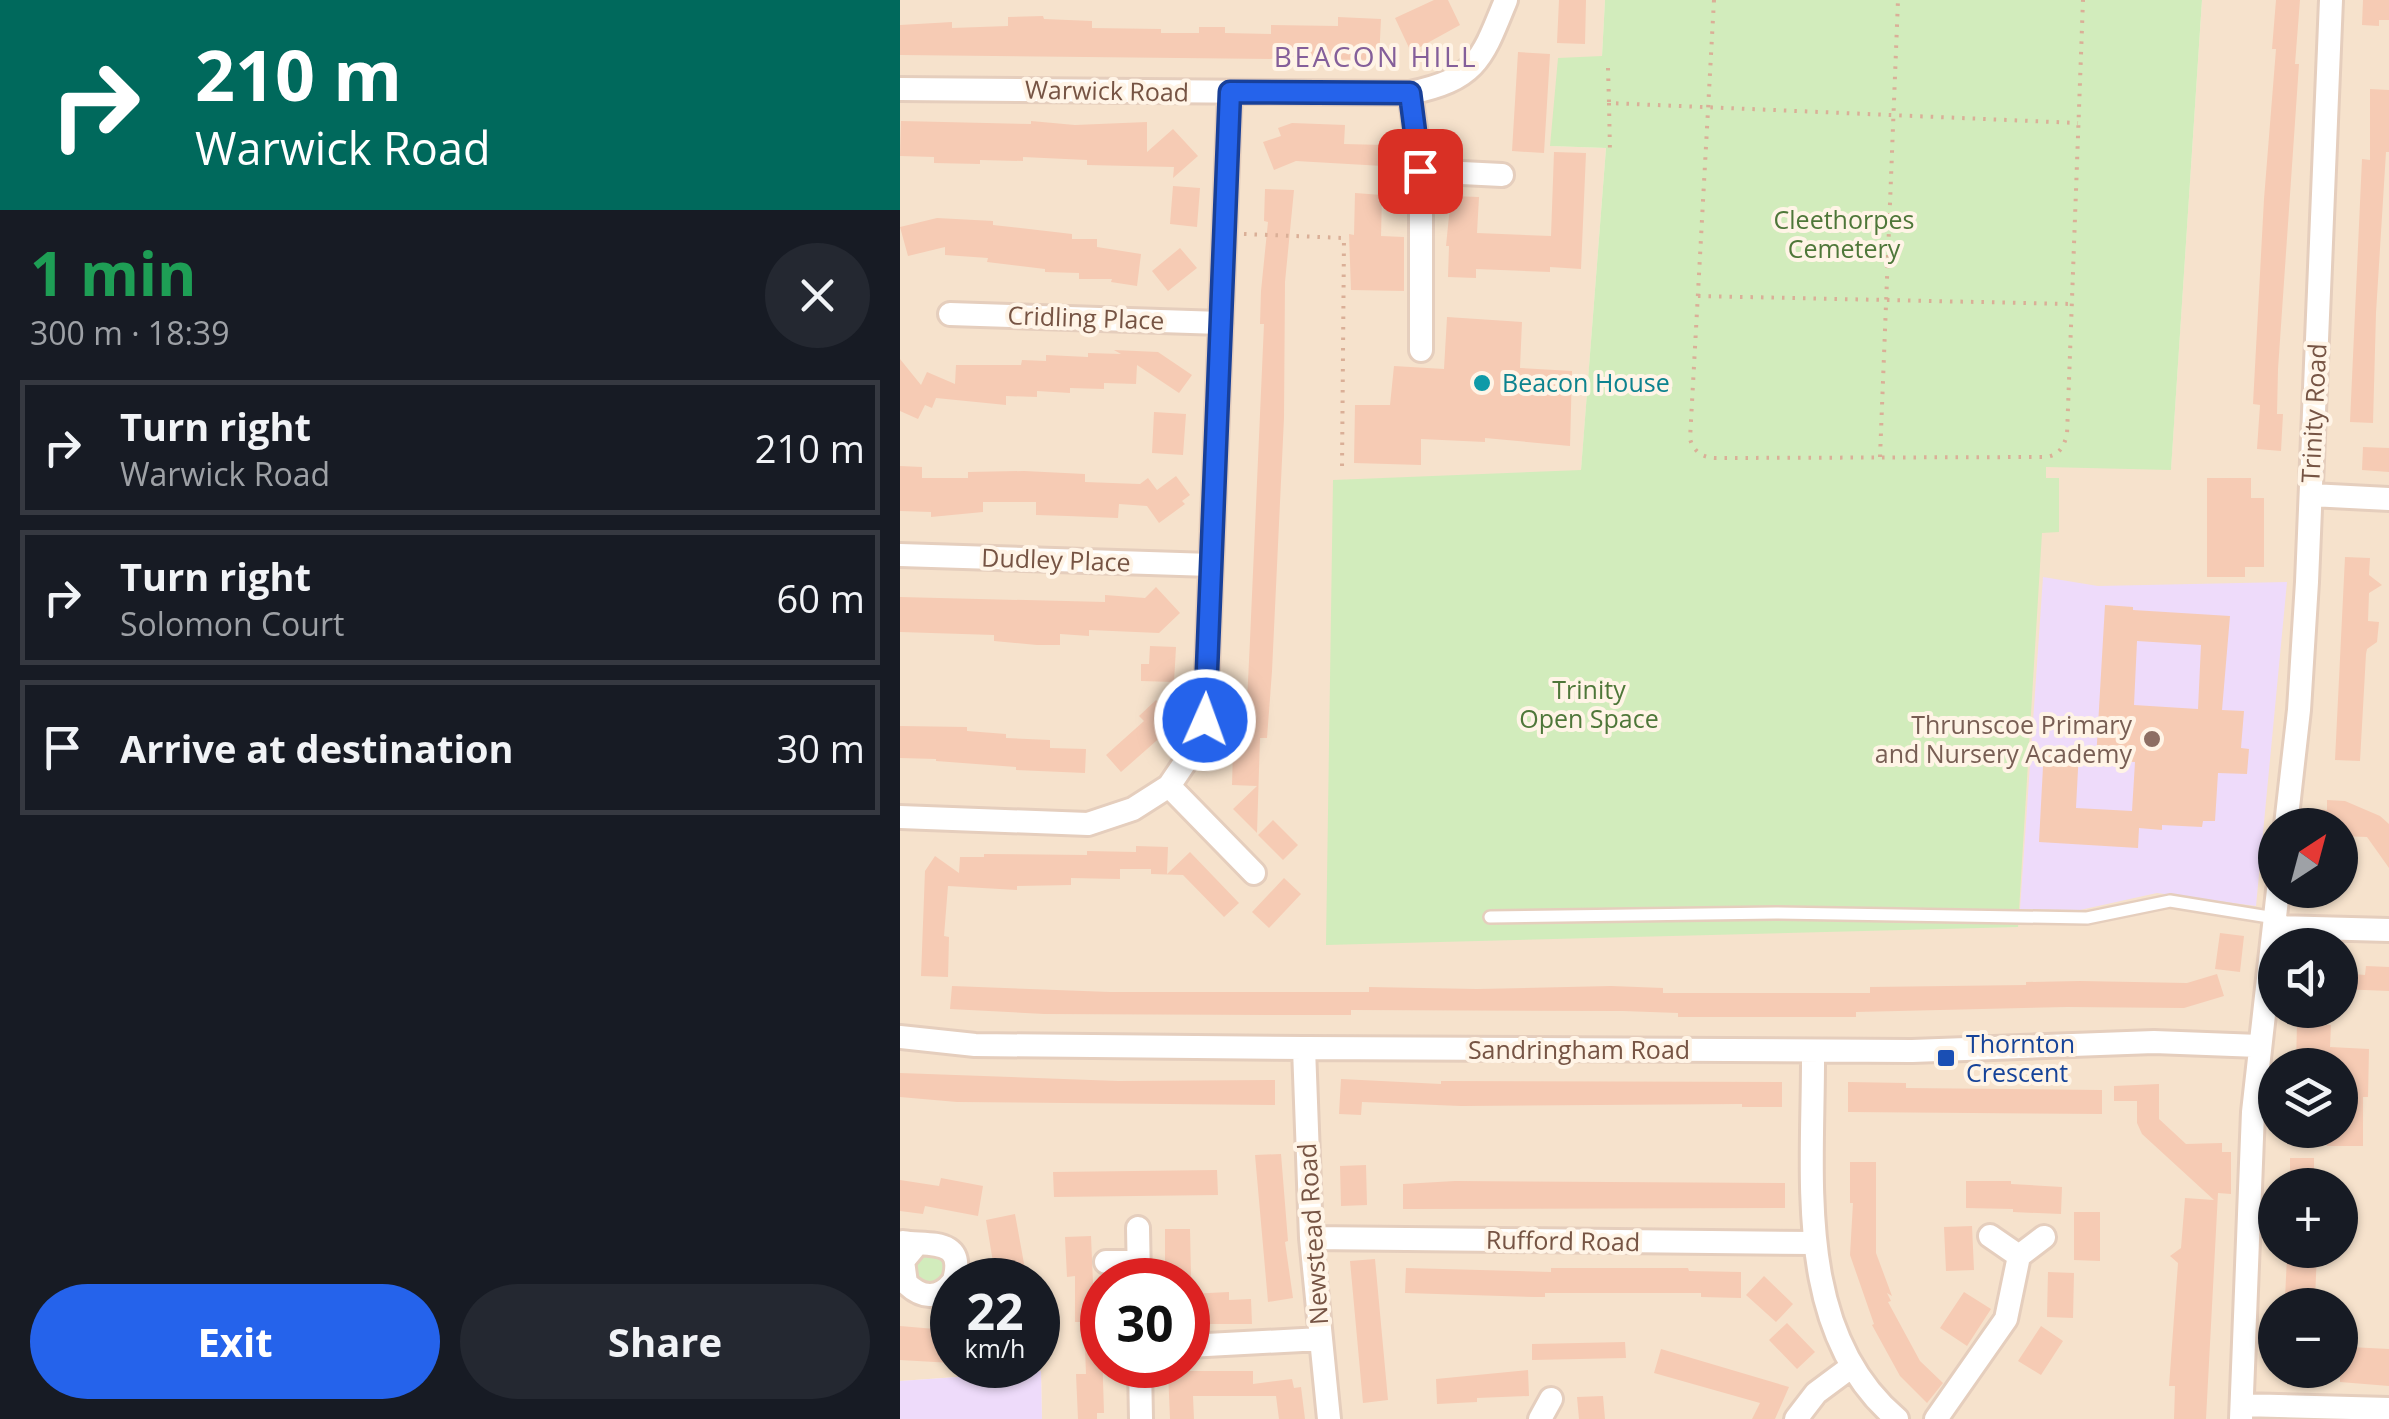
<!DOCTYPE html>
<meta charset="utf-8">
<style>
:root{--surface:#171b24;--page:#242831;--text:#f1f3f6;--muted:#9ea1a6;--line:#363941;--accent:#2563eb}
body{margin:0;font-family:"Open Sans",sans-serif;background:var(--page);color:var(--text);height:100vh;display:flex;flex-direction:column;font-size:38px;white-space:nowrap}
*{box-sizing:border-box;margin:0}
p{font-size:32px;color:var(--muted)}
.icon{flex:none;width:55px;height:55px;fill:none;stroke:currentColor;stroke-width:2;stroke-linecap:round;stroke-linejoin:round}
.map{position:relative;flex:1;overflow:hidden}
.details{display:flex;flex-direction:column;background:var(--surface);width:900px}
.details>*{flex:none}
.banner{background:#00695c;color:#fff;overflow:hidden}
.needle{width:65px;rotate:36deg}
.buttons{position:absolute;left:1358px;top:808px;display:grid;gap:20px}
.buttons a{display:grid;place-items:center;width:100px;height:100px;border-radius:50%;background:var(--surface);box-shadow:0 2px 8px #0004;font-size:50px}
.speed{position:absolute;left:30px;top:1258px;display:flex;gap:20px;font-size:50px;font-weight:700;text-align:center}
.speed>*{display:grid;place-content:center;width:130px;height:130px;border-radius:50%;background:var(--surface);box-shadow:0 2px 8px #0004;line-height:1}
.speed small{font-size:25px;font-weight:400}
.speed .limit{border:15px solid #d22;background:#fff;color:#111}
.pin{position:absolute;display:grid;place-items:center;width:85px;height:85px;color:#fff;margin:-42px;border-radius:20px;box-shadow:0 5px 15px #0006}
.me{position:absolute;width:110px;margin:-55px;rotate:2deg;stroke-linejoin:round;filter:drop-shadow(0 0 8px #0008)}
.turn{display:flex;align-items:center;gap:35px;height:210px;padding:0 30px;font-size:45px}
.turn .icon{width:130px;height:130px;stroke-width:2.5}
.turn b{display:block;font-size:70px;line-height:85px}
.round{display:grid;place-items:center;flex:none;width:105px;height:105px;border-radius:52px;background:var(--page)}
.headline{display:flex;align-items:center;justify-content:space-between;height:170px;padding:0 30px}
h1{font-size:60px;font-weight:700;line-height:75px;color:#1e9e55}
.action{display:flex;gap:20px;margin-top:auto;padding:20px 30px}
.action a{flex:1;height:115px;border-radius:60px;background:var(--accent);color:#fff;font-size:40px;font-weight:700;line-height:115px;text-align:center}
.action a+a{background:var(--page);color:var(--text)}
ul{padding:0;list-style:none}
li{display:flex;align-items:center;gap:30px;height:135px;margin:0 20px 15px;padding:0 10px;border:5px solid var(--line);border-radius:0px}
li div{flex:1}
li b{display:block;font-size:38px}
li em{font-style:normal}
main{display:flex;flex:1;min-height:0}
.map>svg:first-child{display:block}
.residential{fill:#f6e2cc;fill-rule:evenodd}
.education{fill:#eedbfa}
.green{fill:#d2ecbc}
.building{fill:#f6cbb4;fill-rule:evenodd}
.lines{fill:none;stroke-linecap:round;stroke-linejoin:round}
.service-casing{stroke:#e5cebd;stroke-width:16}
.minor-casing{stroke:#e5cebd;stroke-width:28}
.path{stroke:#daaf97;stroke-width:4;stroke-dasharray:2.5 8;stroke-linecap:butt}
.service{stroke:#fff;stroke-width:11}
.minor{stroke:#fff;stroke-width:22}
.route-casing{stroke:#184099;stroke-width:25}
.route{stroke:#2563eb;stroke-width:18}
.culture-dot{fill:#0f9aa8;stroke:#fff4e6;stroke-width:4}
.education-dot{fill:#8d6e63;stroke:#fff4e6;stroke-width:4}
.transit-dot{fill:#1a4fb4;stroke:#fff4e6;stroke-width:4}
.labels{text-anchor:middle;stroke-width:8;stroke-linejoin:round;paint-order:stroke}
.street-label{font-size:25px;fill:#765444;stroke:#fff4e6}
.park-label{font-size:25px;fill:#4e7739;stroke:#fff4e6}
.culture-label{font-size:25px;fill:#0d838f;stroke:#fff4e6;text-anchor:start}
.education-label{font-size:25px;fill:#785e54;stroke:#fff4e6;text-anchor:end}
.transit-label{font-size:25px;fill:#164399;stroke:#fff4e6;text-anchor:start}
.neighbourhood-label{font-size:28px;letter-spacing:2.5px;fill:#845f9a;stroke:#fff4e6}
</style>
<main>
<section class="details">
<div class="banner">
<div class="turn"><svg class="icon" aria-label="right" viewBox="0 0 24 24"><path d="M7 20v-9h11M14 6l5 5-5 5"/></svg><div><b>210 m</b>Warwick Road</div></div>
</div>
<div class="headline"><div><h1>1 min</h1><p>300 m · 18:39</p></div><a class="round"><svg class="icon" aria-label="close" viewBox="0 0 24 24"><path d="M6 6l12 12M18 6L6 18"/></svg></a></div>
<ul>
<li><svg class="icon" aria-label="right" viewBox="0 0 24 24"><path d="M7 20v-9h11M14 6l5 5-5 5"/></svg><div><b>Turn right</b><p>Warwick Road</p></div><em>210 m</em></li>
<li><svg class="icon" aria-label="right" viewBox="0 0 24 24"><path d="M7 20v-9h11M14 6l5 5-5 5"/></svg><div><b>Turn right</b><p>Solomon Court</p></div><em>60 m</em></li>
<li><svg class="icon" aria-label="arrive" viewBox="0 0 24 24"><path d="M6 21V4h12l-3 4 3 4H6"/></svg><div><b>Arrive at destination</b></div><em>30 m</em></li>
</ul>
<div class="action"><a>Exit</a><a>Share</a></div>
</section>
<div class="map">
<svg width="1489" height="1419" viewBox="0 0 1489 1419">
<rect width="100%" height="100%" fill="#fef1de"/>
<path class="residential" d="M0,0H705L702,57L651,146L706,148L681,471L1130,657L1146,466L1271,469L1302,0H1489V1419H142L141,1371L0,1381ZM1375,825H1440V890H1375ZM1375,945H1440V1010H1375ZM1375,1065H1440V1130H1375ZM1375,1185H1440V1250H1375ZM52,1280H138V1365H52ZM202,1280H288V1365H202ZM1375,1305H1440V1370H1375Z"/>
<path class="education" d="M1143,577L1198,586L1387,582L1356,906L1257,893L1180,910L1120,909Z
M141,1371L142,1419H0V1381Z"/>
<path class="green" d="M705,0H1302L1271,470L1146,467V478H1159V532L1142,533L1118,927L426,945L433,480L681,470L706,148L650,146L658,58L702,56Z
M23,1253L43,1256L48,1270L41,1283L27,1286L15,1278L13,1264Z"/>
<path class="building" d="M534,0H548L560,25L511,52L495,18Z
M659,0H686L685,44L657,43Z
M1376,0H1400L1395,64H1399L1378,369L1377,414H1383L1381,451L1357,449L1360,405L1353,404L1364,199L1376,49H1372Z
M1463,0H1489V20H1479V26L1462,25Z
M143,16L144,19L192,21V28L261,29V33H299V27H325V33L371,34V25L438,26V17L481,19L479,60L0,55V25L52,22V28L108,26V17Z
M618,52L650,54L644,153L612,151Z
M1470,89L1489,90V152H1486L1476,313L1473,423L1450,422L1462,159L1470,160Z
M1,121L131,124V121L175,125L247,122V152L273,129L298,156L273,178L274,167L187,165V160L123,157V161L80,160V164L34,163V157L0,156Z
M392,123L445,125L444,144L484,145L483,166L396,161L374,170L363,142L381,136L378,128Z
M654,152L686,153L681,269L650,267V272L576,269V278L548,277L549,246H546L551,196L579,197L577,233L651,236Z
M273,186L300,188L297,227L270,224Z
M365,189L394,190L385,282L384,418L372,671L367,738H360L357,833L333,809L357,786L332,785L333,749H338L341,702H347L350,640L364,324H360L361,291L368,222L364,221Z
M455,193L482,195L481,236L504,237V291L451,290L449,234L454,235Z
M37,218L93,221V225L172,234V239H197V247L241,254L237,286L211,282L212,279H179V273L145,272V269L87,262L88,258L45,255V247L8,256L0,227Z
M280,248L297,268L268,291L252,271Z
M547,317L622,322L620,368L672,371L670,446L585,438V442L521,439V465L454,463L455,405H490L494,366L544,369Z
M214,350L258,352L292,375L279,393L237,365L236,384L204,383V389L170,388V393L137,391V397L106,396V405L36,398L32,408L25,405L18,419L0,411V359L21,385L27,372L55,384L56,365H121L122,360L146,361V355L188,357V353L221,354Z
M254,412L286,414L283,455L252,453Z
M1463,447L1489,448V472L1462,470Z
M0,466L22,467V478H68V472L124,471L185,474V482L240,484L248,478L257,490L276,476L290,495L282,501L285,504L259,523L247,506L219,504L218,518L168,516L136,515V502H83V512L31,517V512L0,511Z
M1307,478H1351V498H1364V567H1345V577H1307Z
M1445,557L1470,558L1469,575L1482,585L1469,593L1468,621L1479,622L1477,642L1467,649L1466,654L1460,761L1435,760Z
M256,587L280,613L259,633L189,630V636L160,634V645H137L94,641V635L0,632V597L205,602V595L245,598Z
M1205,605L1233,607V610L1330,616L1322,710L1344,711L1341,748L1349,749L1347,774L1318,773L1315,821H1303L1302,827L1262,825V830L1239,828L1238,848L1139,842L1144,748L1179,750L1176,808L1232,811L1235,762L1196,760ZM1237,641L1301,645L1298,709L1234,705Z
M250,646L276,647L274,682L241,681V664H249Z
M256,700L271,717L267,721L272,727L221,772L206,755L244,721L239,716Z
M0,726L67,727V731L106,734V738L150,740V748L186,749L185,773L116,770V767L36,761V759L0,758Z
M1427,800L1445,801L1480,816L1489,824V868L1467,837L1440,836V825H1415L1416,809L1427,810Z
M373,820L398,845L383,860L358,835Z
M236,846L268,847L267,874L290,852L339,903L324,917L283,875L251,874V869H220V879L171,878V885L117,886V890L48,886L44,936L49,937L48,977L21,976L25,871L35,856L59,873L60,857H84V854L187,855V851L236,852Z
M384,878L401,894L369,928L352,912Z
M1320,933L1344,936L1340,972L1315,969Z
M1466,966L1489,967V991L1440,989V973L1465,975Z
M1317,974L1324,996L1284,1008L1167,1007L956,1012V1017H778V1013L723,1011L451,1010V1015H368L144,1014L50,1009L52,986L210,992H469V987L577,989L711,986L763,988V993H970V987L1126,985V982L1180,981L1287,983Z
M1397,1024L1431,1025L1430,1047L1469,1049L1468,1097H1463V1146H1427V1130H1440V1065H1396Z
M0,1073L218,1081L375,1080V1105L57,1102L0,1097Z
M441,1079L541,1084V1081L882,1082V1107H842V1104L561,1106L462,1102L461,1115L439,1114Z
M948,1082L1006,1083V1088L1202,1090V1114L948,1112Z
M1259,1084V1119L1272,1131L1286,1144L1322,1143V1152H1331V1194L1318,1193L1306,1419H1274L1275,1386H1269L1278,1263L1270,1256L1281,1248L1285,1198L1314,1200L1242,1134L1237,1123V1101H1214V1086Z
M381,1154L388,1241L385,1242L393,1298L368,1302L355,1155Z
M1390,1158H1414V1185H1390Z
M950,1162H976V1253L992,1296L987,1293L991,1301L988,1302L1020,1361L1043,1383L1027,1403L1000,1376L972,1325L974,1324L950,1255L953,1203H950Z
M466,1165L467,1205L441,1206L440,1166Z
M317,1170L318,1195L154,1197L153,1172Z
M41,1178L83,1186L78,1216L25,1206L23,1214L0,1211V1180L39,1186Z
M555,1181L885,1183V1208L503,1209V1184Z
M1066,1181H1111V1184L1162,1187L1161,1214L1113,1212V1209L1066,1208Z
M1174,1212H1200V1261L1174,1260Z
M115,1214L127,1280H96L86,1220Z
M1072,1226L1074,1270L1046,1271L1044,1227Z
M265,1229H290L291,1276L265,1277Z
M191,1236L193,1283H200L204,1413H197V1419H178L176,1374H186L184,1322H175V1276L167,1277L165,1237Z
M1395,1250L1417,1251L1415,1300L1385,1299L1387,1256H1395Z
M475,1259L488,1400L463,1403L450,1261Z
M506,1268L651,1272V1268H788L789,1271L841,1272V1298L801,1297V1293H645V1297H635L505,1293Z
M1148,1272L1174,1273L1173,1318L1147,1317Z
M864,1276L893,1304L876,1322L846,1295Z
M329,1292V1300L351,1299L352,1324H288V1294Z
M1064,1292L1091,1309L1067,1346L1040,1328Z
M887,1323L915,1352L897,1369L869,1340Z
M0,1326L35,1329V1333L52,1331V1363L0,1360Z
M1141,1326L1163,1341L1141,1375L1118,1361Z
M725,1342L726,1358L632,1360V1344Z
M1450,1347L1489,1349V1386L1440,1382V1350H1450Z
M761,1349L889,1387L875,1419H852L860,1403L754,1373Z
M628,1370L629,1396L577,1398V1402L537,1404L536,1379Z
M268,1371H353V1384L392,1379L394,1388L401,1387L405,1419H379L376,1396H293L294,1419H270Z
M703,1396L705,1419H679L677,1397Z"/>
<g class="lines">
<g class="service-casing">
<path id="service" d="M590,917L876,913L1187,918L1270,901L1375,918"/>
</g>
<g class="minor-casing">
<path id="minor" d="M0,89L510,93C577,79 582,59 606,0
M510,93L521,171V350
M521,171L602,175
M50,314L321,323
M1411,495L1489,499
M0,555L311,565
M269,786L354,873
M0,817L188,824L233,809L269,786L292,752L305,719L330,92
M1386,825L1399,710L1407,582L1431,0
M1374,927L1489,930
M0,1037L75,1045L404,1048L1012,1051L1254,1042L1359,1046
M404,1048L411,1238L429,1419
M913,1051C914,1173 892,1331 997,1419
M238,1228L239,1280
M1090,1236L1119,1256L1144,1237
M411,1238L914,1243
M3,1242C28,1246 66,1237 54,1280
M17,1244L3,1261L6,1283C21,1298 38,1300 52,1283
M206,1262H238
M288,1346L421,1339
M240,1365L241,1419
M1342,1405L1489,1409
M640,1419L651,1399
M896,1419L916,1393L951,1367
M1036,1419L1106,1319L1119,1256
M1341,1419L1353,1112L1378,890"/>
</g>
<path class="path" d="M814,0L790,439C794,453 804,458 817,458L1146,457C1159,455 1163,448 1167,435L1183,0
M708,68L709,103L1178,123
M709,103L710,153
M344,234L444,238L442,469
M798,296L1172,304
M980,457L998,0"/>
<use href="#service" class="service"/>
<use href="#minor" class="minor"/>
</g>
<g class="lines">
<g class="route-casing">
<path id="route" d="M305,720L330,92L510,93L520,171"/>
</g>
<use href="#route" class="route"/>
</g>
<circle class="culture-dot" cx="582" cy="383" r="10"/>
<circle class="education-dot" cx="1252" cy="739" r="10"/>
<rect class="transit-dot" x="1036" y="1048" width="20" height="20" rx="5"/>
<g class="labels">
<g class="street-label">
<text transform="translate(207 91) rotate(1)" y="9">Warwick Road</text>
<text transform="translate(186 318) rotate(2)" y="9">Cridling Place</text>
<text transform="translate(1414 413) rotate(-87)" y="9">Trinity Road</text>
<text transform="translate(156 560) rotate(2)" y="9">Dudley Place</text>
<text x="679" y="1059">Sandringham Road</text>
<text transform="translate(413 1234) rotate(-94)" y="9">Newstead Road</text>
<text transform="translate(663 1241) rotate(1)" y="9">Rufford Road</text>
</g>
<g class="park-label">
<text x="944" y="229">Cleethorpes<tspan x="944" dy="29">Cemetery</tspan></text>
<text x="689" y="699">Trinity<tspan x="689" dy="29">Open Space</tspan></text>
</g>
<g class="culture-label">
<text x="602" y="392">Beacon House</text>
</g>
<g class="education-label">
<text x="1232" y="734">Thrunscoe Primary<tspan x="1232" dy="29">and Nursery Academy</tspan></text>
</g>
<g class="transit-label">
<text x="1066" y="1053">Thornton<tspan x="1066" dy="29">Crescent</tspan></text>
</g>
<g class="neighbourhood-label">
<text x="476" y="67">BEACON HILL</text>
</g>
</g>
</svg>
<div class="buttons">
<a><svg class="needle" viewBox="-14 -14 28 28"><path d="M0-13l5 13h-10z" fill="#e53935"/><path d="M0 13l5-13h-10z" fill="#9ea1a6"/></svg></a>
<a><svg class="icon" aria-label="sound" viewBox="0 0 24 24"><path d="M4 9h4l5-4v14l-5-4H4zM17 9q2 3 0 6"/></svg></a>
<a><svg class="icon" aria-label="layers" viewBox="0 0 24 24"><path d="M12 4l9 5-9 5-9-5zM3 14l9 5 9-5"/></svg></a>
<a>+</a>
<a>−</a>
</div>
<div class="speed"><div>22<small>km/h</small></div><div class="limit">30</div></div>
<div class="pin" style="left:520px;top:171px;background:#d93025"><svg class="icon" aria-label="arrive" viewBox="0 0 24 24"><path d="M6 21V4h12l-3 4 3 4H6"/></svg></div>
<svg class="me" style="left:305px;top:720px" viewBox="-20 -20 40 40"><circle r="17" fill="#2563eb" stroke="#fff" stroke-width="3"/><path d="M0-11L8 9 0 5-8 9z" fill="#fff"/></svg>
</div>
</main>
